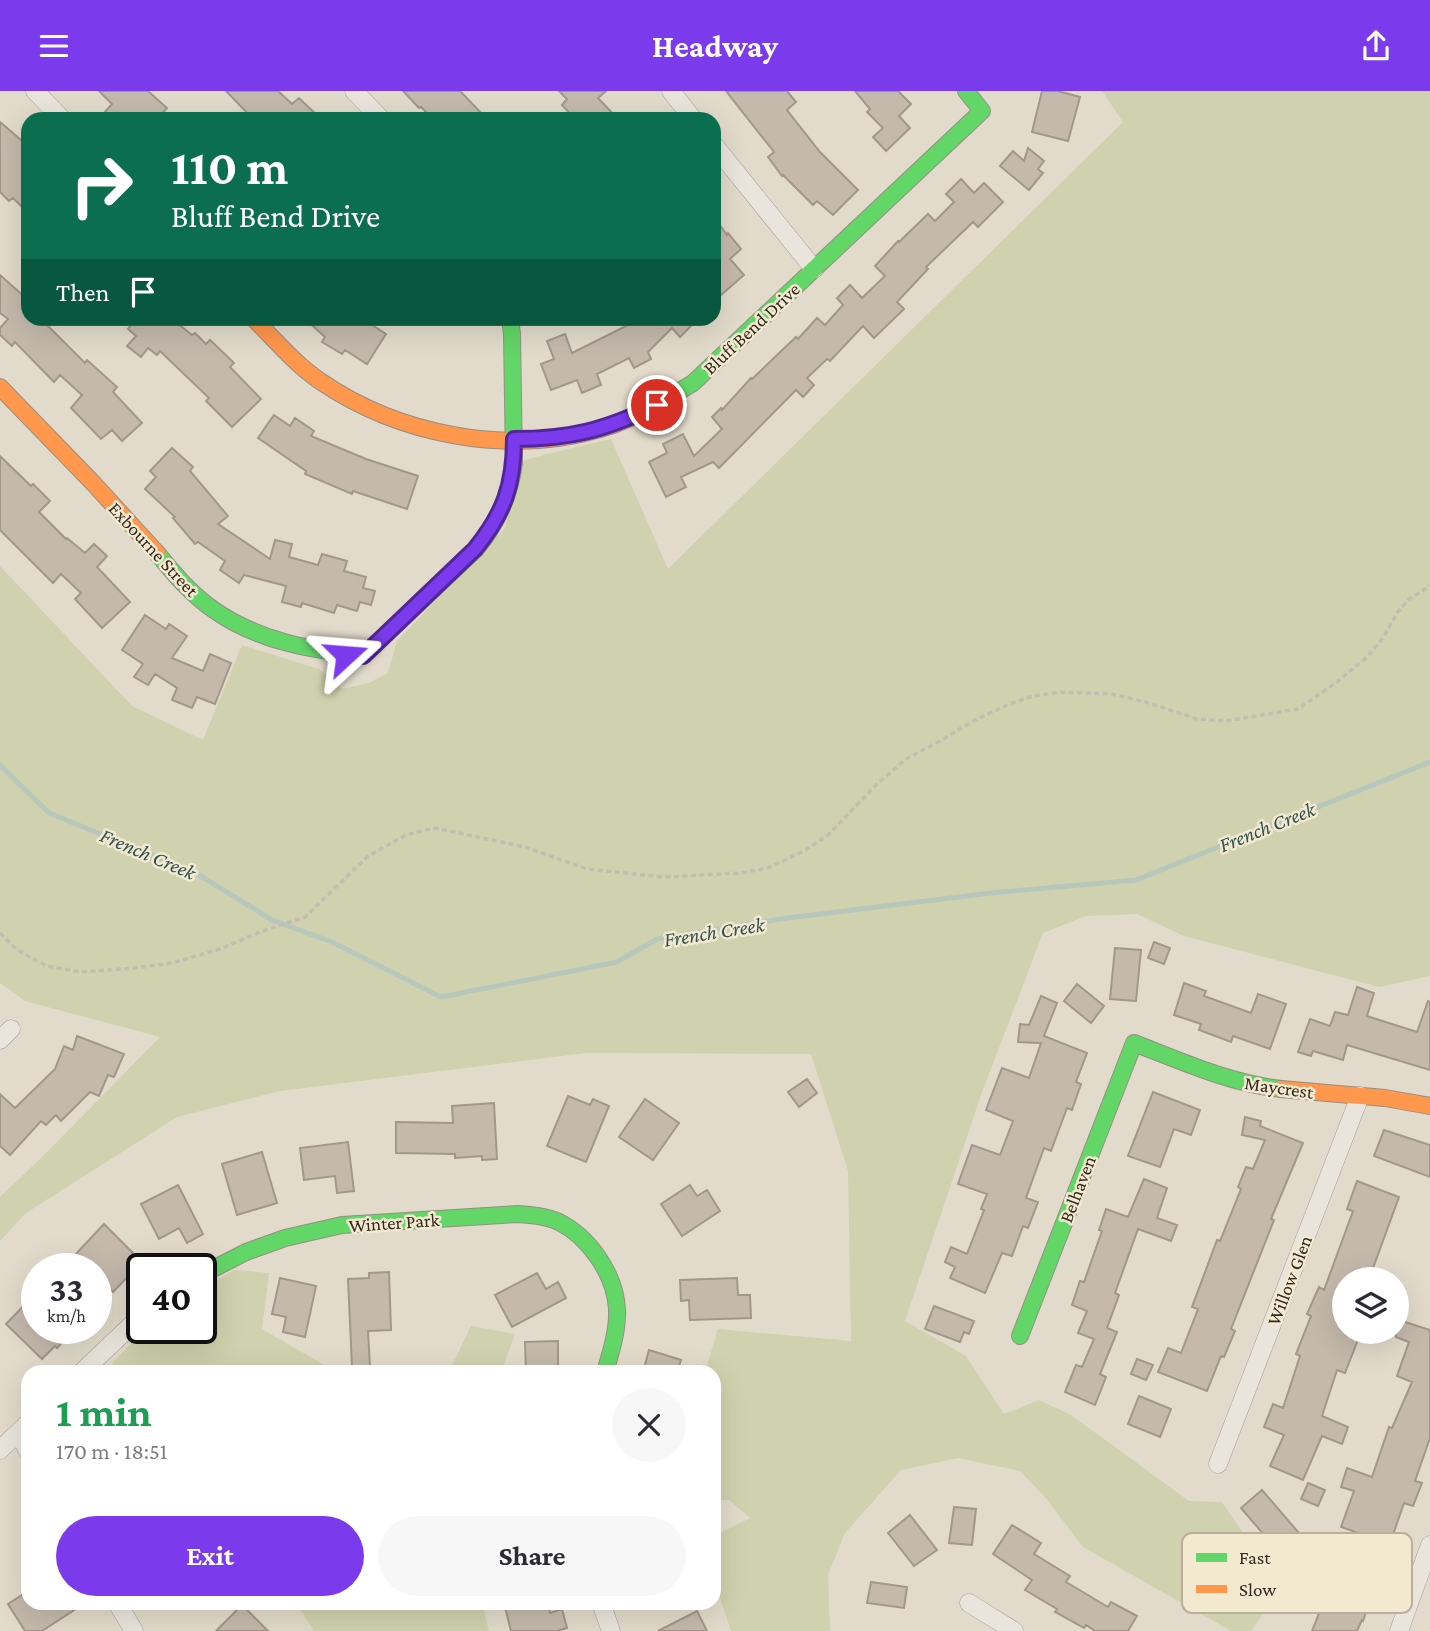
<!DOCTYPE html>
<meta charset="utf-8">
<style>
:root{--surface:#fff;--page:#f7f7f7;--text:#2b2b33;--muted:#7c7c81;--accent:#7c3aed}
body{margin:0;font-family:"Crimson Pro",serif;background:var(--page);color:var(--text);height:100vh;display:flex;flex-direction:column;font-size:26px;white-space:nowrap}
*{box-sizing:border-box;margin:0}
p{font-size:23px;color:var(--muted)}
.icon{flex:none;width:38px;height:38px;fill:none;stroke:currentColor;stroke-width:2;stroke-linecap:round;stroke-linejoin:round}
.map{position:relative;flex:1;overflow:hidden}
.sheet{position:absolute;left:21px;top:1274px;width:700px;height:245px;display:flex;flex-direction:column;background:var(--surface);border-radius:21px;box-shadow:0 7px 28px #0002}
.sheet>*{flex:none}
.banner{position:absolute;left:21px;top:21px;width:700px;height:214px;border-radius:21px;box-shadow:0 7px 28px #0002;background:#0b6e4f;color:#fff;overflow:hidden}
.tools{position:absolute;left:1332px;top:1176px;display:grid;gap:14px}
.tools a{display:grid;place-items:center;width:77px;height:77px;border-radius:50%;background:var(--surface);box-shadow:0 7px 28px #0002;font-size:35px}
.speed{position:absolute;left:21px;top:1162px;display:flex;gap:14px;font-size:35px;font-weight:700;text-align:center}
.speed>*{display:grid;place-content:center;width:91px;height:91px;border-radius:50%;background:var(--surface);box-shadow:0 7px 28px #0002;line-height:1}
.speed small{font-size:18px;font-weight:400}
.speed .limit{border:4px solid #111;border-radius:10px;background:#fff;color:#111}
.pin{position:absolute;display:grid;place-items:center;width:60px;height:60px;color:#fff;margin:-30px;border:4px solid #fff;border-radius:50%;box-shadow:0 2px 7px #0007}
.me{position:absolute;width:77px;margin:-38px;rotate:71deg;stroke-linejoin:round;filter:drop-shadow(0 0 5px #0008)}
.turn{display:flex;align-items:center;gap:24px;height:147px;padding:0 35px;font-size:32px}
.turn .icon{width:91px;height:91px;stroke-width:2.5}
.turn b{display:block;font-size:49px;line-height:60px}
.then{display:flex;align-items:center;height:66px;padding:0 35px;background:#0003;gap:14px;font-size:26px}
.round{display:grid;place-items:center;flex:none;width:74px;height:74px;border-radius:37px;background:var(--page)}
.head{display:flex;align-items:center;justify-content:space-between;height:119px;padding:0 35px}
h1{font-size:42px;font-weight:700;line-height:52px;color:#1e9e55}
.primary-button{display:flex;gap:14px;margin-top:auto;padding:14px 35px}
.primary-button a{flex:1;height:80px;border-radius:42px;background:var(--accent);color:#fff;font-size:28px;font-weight:700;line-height:80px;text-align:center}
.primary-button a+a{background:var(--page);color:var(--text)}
header{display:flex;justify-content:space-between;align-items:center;height:91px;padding:0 35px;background:var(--accent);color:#fff;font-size:32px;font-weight:700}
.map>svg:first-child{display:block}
.green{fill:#d0d1ae}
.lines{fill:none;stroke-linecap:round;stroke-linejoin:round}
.stream{stroke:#b7c7bc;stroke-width:5}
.building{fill:#c5b9ac;stroke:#a1978b;stroke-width:2}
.street-casing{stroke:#a7a094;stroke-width:19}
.fast-casing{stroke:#968f84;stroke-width:18}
.slow-casing{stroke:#968f84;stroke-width:18}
.path{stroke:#c2bcb3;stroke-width:3.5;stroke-dasharray:5 3.5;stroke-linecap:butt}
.street{stroke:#eae5dc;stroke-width:18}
.fast{stroke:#63d668;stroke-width:16}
.slow{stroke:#ff974d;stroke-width:16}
.route-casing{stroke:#51269a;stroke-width:18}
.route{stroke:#7c3aed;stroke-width:12}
.labels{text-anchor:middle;stroke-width:5;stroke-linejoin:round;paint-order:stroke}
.street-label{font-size:19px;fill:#34291d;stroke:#f3e9d1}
.water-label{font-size:21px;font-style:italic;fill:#2e5351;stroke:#f3e9d1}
.key{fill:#f3e9d1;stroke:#baaf9b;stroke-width:2}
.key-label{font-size:19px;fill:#34291d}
</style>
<header><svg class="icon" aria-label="menu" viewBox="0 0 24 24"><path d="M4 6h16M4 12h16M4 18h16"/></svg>Headway<svg class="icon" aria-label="share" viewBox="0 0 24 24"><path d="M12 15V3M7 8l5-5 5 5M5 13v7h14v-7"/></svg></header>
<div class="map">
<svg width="1430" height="1540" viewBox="0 0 1430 1540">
<rect width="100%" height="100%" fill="#e2dbcb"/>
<path class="green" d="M1102,0H1430V885L1379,896L1184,845L1137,823L1086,825L1043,842L981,1004L905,1230L966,1265L1004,1323L1039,1309L1071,1324L1189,1410L1222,1411L1281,1498L1251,1540H1231L1083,1456L1045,1406L1020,1380L958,1367L901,1379L845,1442L828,1484L830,1540H731L714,1489V1445L750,1427L729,1409H714V1281H705L718,1238L851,1250L848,1080L811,963L586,962L280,1000L177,1026L26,1122L0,1150V1106L43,1065L160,946L25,910L0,892V475L132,615L203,649L242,554L319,578L342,598L369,592L388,582L397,550L505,437L519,371L547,363L611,348L668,478L1123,31Z
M235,1179L269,1182L262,1238L333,1279L340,1281H122L112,1272L146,1237H201V1198Z
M471,1235L515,1243L501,1281H449Z
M296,1512H482L489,1540H314Z"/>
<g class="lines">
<path class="stream" d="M0,674L49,722L196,782L272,829L332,851L441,906L617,871L657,848L780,828L991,802L1136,789L1430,671"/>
</g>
<path class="building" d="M99,0H148L167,17L157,28H112L105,21L112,13Z
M226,0H278L292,13L299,7L321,28H253Z
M403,0H460L487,28H433L421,16L419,17Z
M559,0H606L598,7L618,28H575L562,14L567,8Z
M726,0H787L796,11L787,19L820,61L858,99L833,124L817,110L813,114L783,84L782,85L768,66L774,61Z
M855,0H898L911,13L899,25L910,37L886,60L873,46L883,37L867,21L870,18Z
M1042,0H1058L1080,6L1068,50L1032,41Z
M0,31L28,55V64L22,70L28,76V122L13,107L9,110L0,101Z
M1028,57L1044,70L1038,78L1043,82L1029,99L1000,75L1013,60L1024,70Z
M961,88L974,102L984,92L1003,111L978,136L973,131L926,176L928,178L897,211L904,218L874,247L863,235L830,270L827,268L807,287L814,294L803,306L796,299L719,377L713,371L681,386L686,396L666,406L649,371L667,362L663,353L683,343L694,365L722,338L712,326L721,317L722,319L751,287L752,288L796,246L798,248L817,227L825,234L843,214L837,207L850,194L862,207L885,185L875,175L898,150L899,151L928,123L935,130L954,111L946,103Z
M714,126L727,144L728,142L741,158L730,168L744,184L721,204L714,196Z
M0,184L28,209V228H41L85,272L87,269L117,296L113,301L142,332L122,350L112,339L101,348L71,317L82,304L60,284L54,291L15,251L12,255L0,244V237L8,228L0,222Z
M136,228H172L192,244L195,242L206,253L210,249L234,272L230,276L261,308L232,336L206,310L209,307L160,260L157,264L148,257L141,266L127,255L136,245L128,238Z
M305,228H363L386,243L367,273L345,259L342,263L322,251L325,246Z
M640,228H698L680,246L672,237L648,261L651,268L634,277L629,267L597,283L601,294L582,302L577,289L551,299L541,273L554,268L547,250L565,243L572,262Z
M274,324L290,335L295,327L314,340L311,345L366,368L418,385L407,418L353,400L352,403L305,383L306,380L258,347Z
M172,357L193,376L190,380L228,425L218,433L270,468L275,449L292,453L289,466L318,474L322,463L347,470L344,480L366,486L363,497L375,500L371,514L360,511L357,520L337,514L334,522L302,512L301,516L282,511L286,495L244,484L239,492L220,479L225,470L198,451L195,453L173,427L175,426L145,398L156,386L150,380Z
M0,365L31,395L33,393L50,410L39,421L66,448L67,447L85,462L94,453L107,465L97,476L130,511L102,537L75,508L81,502L61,483L53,492L0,439Z
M145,524L166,538L169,533L187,545L172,567L203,580L210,563L231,572L215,613L197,606L192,617L172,609L177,597L155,583L148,594L134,586L143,573L122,559Z
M1154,851L1170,857L1164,873L1148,867Z
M1115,857L1141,859L1136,910L1110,908Z
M1184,892L1206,900L1204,905L1251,922L1258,903L1286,913L1270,958L1233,945L1231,951L1199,939L1201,933L1174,924Z
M1077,893L1104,915L1091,932L1064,910Z
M1357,896L1374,902L1367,925L1417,941L1428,910L1430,911V979L1347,954L1343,969L1313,960L1311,965L1298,961L1310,928L1330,935L1335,921L1348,924Z
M1041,905L1057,912L1044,945L1087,962L1076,991L1081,993L1072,1019L1067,1017L1051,1060L1044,1057L1026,1107L1038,1111L1028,1137L1023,1135L1012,1165L1002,1162L985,1202L950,1187L955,1176L945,1171L951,1156L967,1163L984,1119L981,1118L987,1103L958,1093L972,1054L1000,1064L1013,1030L986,1019L1002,977L1029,987L1041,952L1018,951L1020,933L1029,934Z
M77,945L124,963L114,986L108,984L99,1005L90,1001L61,1030L56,1024L46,1034L41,1030L10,1064L0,1055V1003L15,1017L55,978L64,955L73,959Z
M807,988L817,1002L799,1016L788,1001Z
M1153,1001L1200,1019L1191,1044L1174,1038L1160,1076L1128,1065Z
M568,1005L590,1014L593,1008L609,1015L586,1071L547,1055Z
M645,1008L679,1032L653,1069L619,1046Z
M494,1012L497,1068L482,1069V1065L455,1067V1063L396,1062V1031L453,1032L452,1015Z
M1245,1026L1261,1030L1260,1035L1303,1052L1271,1128L1274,1129L1231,1238L1235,1240L1224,1266L1221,1265L1207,1300L1158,1281L1168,1257L1181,1262L1198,1218L1192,1216L1217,1149L1220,1150L1241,1098L1238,1096L1246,1076L1253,1078L1265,1049L1242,1044Z
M1384,1039L1430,1054V1086L1374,1065Z
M348,1051L354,1100L337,1102L335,1085L304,1089L300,1057Z
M262,1061L277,1112L237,1124L222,1073Z
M1144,1088L1167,1097L1157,1127L1177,1134L1171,1150L1138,1138L1115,1202L1119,1204L1107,1237L1117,1241L1100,1283L1106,1286L1095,1314L1065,1301L1076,1274L1082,1276L1094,1248L1078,1242L1087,1220L1072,1214L1080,1190L1084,1191L1102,1140L1099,1139L1106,1118L1128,1126Z
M1357,1090L1399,1106L1369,1188H1344V1241H1361L1345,1282L1337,1279L1322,1325L1348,1336L1342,1353L1322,1345L1303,1389L1270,1375L1284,1344L1264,1336L1273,1313L1283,1317L1300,1265L1296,1263L1311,1225L1307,1223L1319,1196L1324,1199L1338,1161L1353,1120L1347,1118Z
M178,1094L203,1143L187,1152L179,1137L159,1148L141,1113Z
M690,1094L697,1105L707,1099L720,1120L682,1145L661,1113Z
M104,1133L142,1171L113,1201L96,1184V1178H90L75,1164Z
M389,1181L391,1239L368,1240L370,1275L352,1276L348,1188L369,1187V1182Z
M537,1182L546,1198L558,1191L566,1207L512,1236L495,1204Z
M280,1187L316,1195L305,1246L283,1241L286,1226L272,1223Z
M737,1187L738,1204H750L751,1227L690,1229L689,1209L681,1210L680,1189Z
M37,1201V1237H76L57,1257L55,1255L42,1268L6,1233Z
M934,1215L974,1230L969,1243L964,1241L960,1251L925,1238Z
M1396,1228L1430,1239V1347L1415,1390L1422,1392L1413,1415L1404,1412L1363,1530L1362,1529L1357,1540H1312L1332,1490L1346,1496L1364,1444L1341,1436L1354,1400L1341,1396L1347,1377L1372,1386L1389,1336L1392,1337L1412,1291L1397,1285L1409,1251L1396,1246Z
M558,1250V1281H526L525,1251Z
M649,1259L681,1269L677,1281H643Z
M1137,1268L1153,1274L1146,1289L1131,1283Z
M1139,1305L1171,1318L1160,1346L1128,1333Z
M1308,1392L1325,1399L1318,1415L1301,1408Z
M1262,1399L1304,1448L1283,1466L1241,1417Z
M954,1416L976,1418L972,1454L949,1452Z
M910,1424L937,1459L914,1475L888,1442Z
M1012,1434L1041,1452L1034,1463L1070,1485L1066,1491L1108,1516L1111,1511L1137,1525L1128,1540H1095L1086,1534L1084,1537L1055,1521L1057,1518L1025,1499L1032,1489L993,1463Z
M871,1491L907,1496L904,1517L867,1512Z
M28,1500V1512H85L42,1540H25L8,1513Z
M519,1512H547L550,1522L562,1518L567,1537L557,1540H511L505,1516Z
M242,1514L268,1540H216Z
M697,1520L707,1540H658Z"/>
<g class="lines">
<g class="street-casing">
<path id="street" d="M35,0L62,28
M354,0L381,28
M671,0L693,28
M714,54L814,178
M0,949L11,938
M82,1281L142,1224
M18,1342L28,1360
M0,1359L28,1332
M1218,1373L1360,1005
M117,1512L134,1540
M601,1512L611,1540
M969,1512L1014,1540
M1399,1540L1430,1454"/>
</g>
<g class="fast-casing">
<path id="fast" d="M663,310L693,292L982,20L966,0
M157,462C174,483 192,504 214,519C258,550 311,559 363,565L476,458C497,433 510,404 514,372L512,243L510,228
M201,1184L246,1161L285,1147L342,1134L517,1123C531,1124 546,1125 559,1131C589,1146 615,1183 617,1218C618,1239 611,1261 605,1281
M1020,1245L1134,952C1183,971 1229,992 1281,998"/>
</g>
<g class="slow-casing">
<path id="slow" d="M254,228C275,249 295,273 320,290C399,344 507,365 600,338C622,332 643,322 663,310
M0,296L94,393L157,462
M1281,998L1385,1007L1430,1015"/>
</g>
<path class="path" d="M0,842L17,859L47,875L81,881L135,877L172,872L220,858L260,841L305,826L368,765L406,744L435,737L525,756L587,778L662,786L741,782L768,777L804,760L828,744L878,692L906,668L940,650L975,629L1009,613L1033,605L1062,601L1112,603L1146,611L1197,628L1226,630L1298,618L1337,591L1367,566L1383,547L1397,522L1409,508L1430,495"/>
<use href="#street" class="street"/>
<use href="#fast" class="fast"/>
<use href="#slow" class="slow"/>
</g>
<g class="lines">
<g class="route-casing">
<path id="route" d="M346,564L363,565L475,458C504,422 514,394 514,348C571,348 605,339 657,314"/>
</g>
<use href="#route" class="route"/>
</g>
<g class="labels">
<g class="street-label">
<text transform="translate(751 237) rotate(-43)" y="7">Bluff Bend Drive</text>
<text transform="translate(154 458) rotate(47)" y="7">Exbourne Street</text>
<text transform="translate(1279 996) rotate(8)" y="7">Maycrest</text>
<text transform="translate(1077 1098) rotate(-69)" y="7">Belhaven</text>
<text transform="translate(394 1131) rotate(-4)" y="7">Winter Park</text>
<text transform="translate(1289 1189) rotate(-69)" y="7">Willow Glen</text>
</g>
<g class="water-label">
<text transform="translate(1267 736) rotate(-22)" y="7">French Creek</text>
<text transform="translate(148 763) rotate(23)" y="7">French Creek</text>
<text transform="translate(714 841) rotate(-9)" y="7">French Creek</text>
</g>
</g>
<rect x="1182" y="1442" width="230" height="80" rx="10" class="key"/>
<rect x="1196" y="1462" width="31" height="9" fill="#63d668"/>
<rect x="1196" y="1494" width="31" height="8" fill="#ff974d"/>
<g class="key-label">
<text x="1239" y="1473">Fast</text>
<text x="1239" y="1505">Slow</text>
</g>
</svg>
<div class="tools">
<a><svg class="icon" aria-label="layers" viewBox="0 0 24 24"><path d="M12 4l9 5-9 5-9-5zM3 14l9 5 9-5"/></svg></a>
</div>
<div class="speed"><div>33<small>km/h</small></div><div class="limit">40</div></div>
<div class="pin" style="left:657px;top:314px;background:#d93025"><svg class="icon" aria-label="arrive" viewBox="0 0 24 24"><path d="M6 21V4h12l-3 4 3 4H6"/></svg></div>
<svg class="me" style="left:346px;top:564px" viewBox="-20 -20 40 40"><path d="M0-17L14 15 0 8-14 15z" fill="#7c3aed" stroke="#fff" stroke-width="4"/></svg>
<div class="banner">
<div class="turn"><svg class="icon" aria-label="right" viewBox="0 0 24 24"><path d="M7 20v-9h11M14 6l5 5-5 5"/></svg><div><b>110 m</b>Bluff Bend Drive</div></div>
<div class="then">Then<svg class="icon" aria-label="arrive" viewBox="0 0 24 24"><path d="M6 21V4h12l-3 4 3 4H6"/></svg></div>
</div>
<section class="sheet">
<div class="head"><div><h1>1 min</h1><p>170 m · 18:51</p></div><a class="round"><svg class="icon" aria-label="close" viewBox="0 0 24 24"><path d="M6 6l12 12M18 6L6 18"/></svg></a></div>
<div class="primary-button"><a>Exit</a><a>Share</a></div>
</section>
</div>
